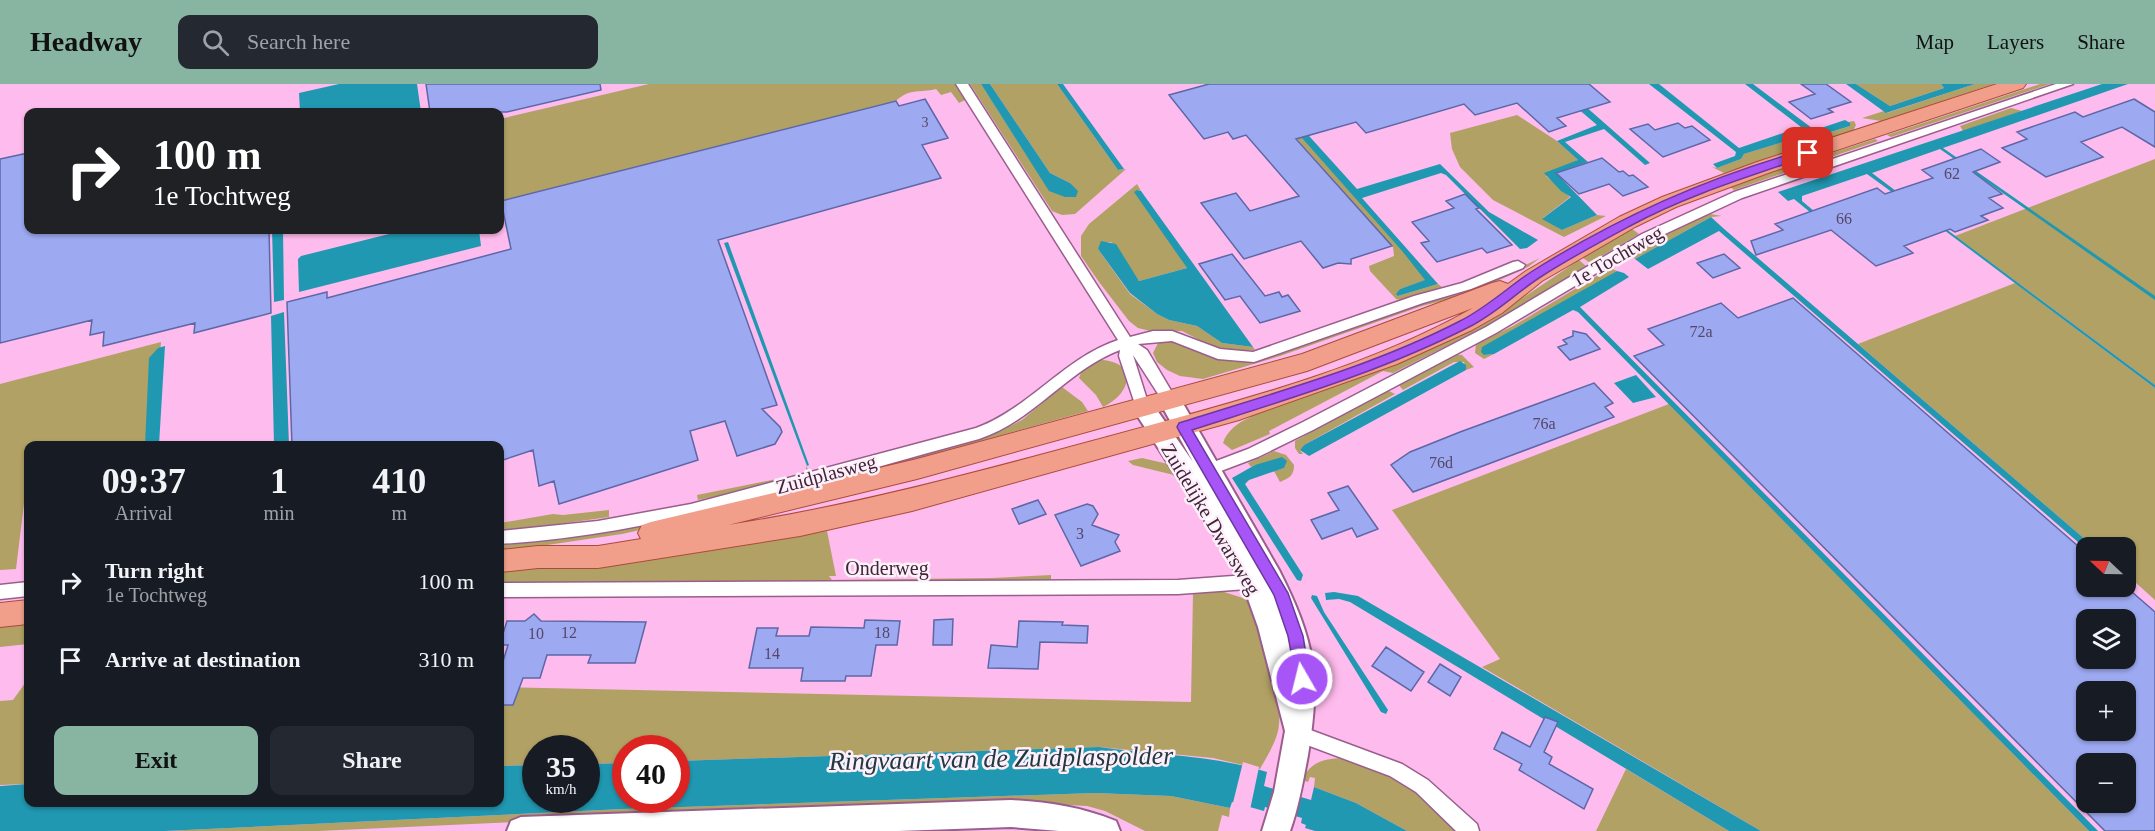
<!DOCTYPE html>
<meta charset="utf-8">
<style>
:root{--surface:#171b24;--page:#242831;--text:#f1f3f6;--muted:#9ea1a6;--accent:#88b4a2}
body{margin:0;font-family:"Times New Roman",serif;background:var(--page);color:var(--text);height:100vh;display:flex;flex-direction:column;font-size:22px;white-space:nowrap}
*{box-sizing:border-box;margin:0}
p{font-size:20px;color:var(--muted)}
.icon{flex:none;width:33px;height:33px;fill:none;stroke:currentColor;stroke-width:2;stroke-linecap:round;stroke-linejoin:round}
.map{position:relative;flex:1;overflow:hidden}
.side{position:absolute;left:24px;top:357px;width:480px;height:366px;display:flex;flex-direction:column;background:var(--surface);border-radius:12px;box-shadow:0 2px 4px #0004}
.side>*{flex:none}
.banner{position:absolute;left:24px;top:24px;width:480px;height:126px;border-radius:12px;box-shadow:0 2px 4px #0004;background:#202124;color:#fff;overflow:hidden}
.needle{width:39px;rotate:292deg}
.fabs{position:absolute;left:2076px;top:453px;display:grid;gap:12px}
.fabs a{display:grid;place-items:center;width:60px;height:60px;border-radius:12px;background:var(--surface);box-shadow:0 2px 4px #0004;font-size:30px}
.speed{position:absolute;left:522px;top:651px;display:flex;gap:12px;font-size:30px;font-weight:700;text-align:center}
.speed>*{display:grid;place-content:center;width:78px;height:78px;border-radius:50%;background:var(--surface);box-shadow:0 2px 4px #0004;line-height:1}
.speed small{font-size:15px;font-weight:400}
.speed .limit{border:9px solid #d22;background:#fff;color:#111}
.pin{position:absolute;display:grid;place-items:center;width:51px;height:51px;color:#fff;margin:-26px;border-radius:12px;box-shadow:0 3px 9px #0006}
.me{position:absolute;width:66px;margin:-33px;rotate:352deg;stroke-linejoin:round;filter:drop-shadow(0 0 4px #0008)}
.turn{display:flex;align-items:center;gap:21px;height:126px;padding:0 30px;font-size:27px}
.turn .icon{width:78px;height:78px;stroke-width:2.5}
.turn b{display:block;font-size:42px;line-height:51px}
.eta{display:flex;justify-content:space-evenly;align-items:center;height:102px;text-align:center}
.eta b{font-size:36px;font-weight:700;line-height:42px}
.button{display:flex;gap:12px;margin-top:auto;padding:12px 30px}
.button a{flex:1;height:69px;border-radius:12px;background:var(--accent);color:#111;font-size:24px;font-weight:700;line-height:69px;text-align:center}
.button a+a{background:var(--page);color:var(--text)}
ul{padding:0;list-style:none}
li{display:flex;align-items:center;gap:18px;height:78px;padding:0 30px}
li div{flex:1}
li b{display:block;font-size:22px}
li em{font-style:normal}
header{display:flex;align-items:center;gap:36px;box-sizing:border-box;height:84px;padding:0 30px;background:var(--accent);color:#111}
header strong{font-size:28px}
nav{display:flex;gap:33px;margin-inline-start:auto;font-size:21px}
.search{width:420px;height:54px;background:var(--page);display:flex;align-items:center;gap:15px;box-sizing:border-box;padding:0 21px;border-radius:12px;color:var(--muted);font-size:22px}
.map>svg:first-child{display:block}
.green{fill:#b1a164}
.water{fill:#2198b1}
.pier{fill:#febbed}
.building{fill:#9daaf2;stroke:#5d67a7;stroke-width:1.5;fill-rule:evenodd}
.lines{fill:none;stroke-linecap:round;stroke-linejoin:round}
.street-casing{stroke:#9a5e8d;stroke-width:3}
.secondary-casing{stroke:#9a5e8d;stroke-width:4}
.primary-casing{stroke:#ad4b3b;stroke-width:2}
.street{fill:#fff;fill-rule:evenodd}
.secondary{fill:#fff;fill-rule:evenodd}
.primary{fill:#f19f8a;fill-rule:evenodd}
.route{fill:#a855f7;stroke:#6d37a1;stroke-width:1.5}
.labels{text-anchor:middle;stroke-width:5;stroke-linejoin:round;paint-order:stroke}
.far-number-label{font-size:14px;fill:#564667}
.number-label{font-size:16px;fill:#564667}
.street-label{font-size:20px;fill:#3f2539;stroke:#fef0fa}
.near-water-label{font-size:26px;font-style:italic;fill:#213940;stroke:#fef0fa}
</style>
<header>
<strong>Headway</strong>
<div class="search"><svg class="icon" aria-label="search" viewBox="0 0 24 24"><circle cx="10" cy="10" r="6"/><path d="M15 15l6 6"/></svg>Search here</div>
<nav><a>Map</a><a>Layers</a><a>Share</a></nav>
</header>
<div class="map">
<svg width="2155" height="747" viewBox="0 0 2155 747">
<rect width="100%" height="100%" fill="#febbed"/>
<path class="green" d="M649,0H955L965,16L959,19L951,8L941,11L936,5C920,9 909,4 896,17L500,117V35Z
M970,0H981L1050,107L1075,111L1070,99L1050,89L990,0H1057L1118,86L1126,85L1075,130L1062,131L1052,127Z
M1248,0H1254L1404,168L1426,196L1400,205L1398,212L1438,200L1442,203L1400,216L1396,215L1370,187L1369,182L1394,172L1393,163Z
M1856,0H1941L1944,4L1890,22Z
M1975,0H1994L1881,37L1862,34L1884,27L1887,29Z
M2040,0H2050L1891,53L1887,51Z
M2011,24L2022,27L1963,47L1960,42Z
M1517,31L1557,57L1578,76L1546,92L1570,113L1543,134L1562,146L1597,131L1606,132L1564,153L1493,116L1460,83L1452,65L1450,49Z
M1854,37L1856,41L1853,47L1724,89L1712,83L1717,84L1741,75L1744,70L1806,51H1821L1850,42L1848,38Z
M1875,55L1878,57L1734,106L1729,102Z
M2155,75V301L1955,152Z
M1137,100L1141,107L1137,106L1187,184L1139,197L1111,158L1102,159L1098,165L1130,210L1157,230L1169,236L1197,242L1222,259L1253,263L1255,266L1232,268L1215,264L1182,247H1150L1138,244L1129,237L1099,198L1081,172V152L1089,140Z
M1710,130L1722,132L1711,133L1635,175L1632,171C1645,153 1689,138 1710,130Z
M1631,144L1639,150L1590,179L1583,174Z
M1540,174L1528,183L1466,211L1422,222L1280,272L1203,295L1180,292L1167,286L1157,278L1153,269L1158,259L1165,258V256H1171C1200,268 1226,283 1258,276L1423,219L1471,207Z
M1579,176L1586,182L1492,239L1393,289L1383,287L1269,347L1270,350L1232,366L1223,359C1227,346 1239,338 1251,333V331L1500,229Z
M1610,184L1617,187L1484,271L1494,270L1484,275L1475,269L1476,260L1513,242Z
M2015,199L2155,304V516L2126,490V464L2094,463L1858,260Z
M161,258L153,359L143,362H28V387L16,485L0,486V300Z
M1452,270L1462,271L1474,283L1466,286L1464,278H1454L1403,306L1398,300Z
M1102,276C1140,279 1130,311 1103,323L1096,311L1079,294L1083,284Z
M1062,303L1082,318L1088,327L744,423L622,450L500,468V462L623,445L708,429L998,348L1022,336Z
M1387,306L1395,310L1304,361L1300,366L1303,370H1299L1295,364V357Z
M1669,320L2089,747H1761L1482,583L1500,575L1392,426Z
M1274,367L1286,371L1294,381C1294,392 1289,394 1280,398L1274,387L1284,384L1255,381L1251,383L1248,379Z
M1142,374L1168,380L1178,387V392L1133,381L1128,377Z
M806,382L810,389L736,408L698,416L697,411L806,389Z
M609,426V433L500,448V439L553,430L563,431Z
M827,447L836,492H829L832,496L992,494L1051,491V498L500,502V487L587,479Z
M1221,507L1249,516L1255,524C1263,556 1285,616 1278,647C1275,660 1266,674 1260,685L1213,674L1099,663L677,677L676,664H626L625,679L587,680L586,664H536L535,681L500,682V603L1191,618L1193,510Z
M28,539V560L0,563V542Z
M28,595V700L0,701V617L13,616Z
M1343,674L1395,694L1420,710L1457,747H1407L1356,719L1314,703L1315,694L1310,693L1308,698L1302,696C1311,677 1324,675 1343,674Z
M1626,685L1729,747H1596Z
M1095,709L1171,712L1230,724L1229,733L1222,731L1218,747H1145L1105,727L1087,722L1049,720L621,733L318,747H165L623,725Z"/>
<path class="water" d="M339,0H417L421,28H300L299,9Z
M981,0H990L1050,89L1070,99L1078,107L1076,113H1065L1049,107Z
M1057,0H1063L1124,85L1118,86Z
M1254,0H1262L1357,105L1440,80L1489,128L1538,156L1527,164L1520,165L1446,91L1441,89L1362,114L1438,200L1398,212L1396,210L1400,205L1425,196L1403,168Z
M1549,0H1560L1650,79L1645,81L1604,45L1565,58L1588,78L1556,89L1597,131L1562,146L1542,135L1571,113L1561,107L1544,89L1578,76L1557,57L1597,41Z
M1649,0H1659L1739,64L1801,43L1745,0H1753L1812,44L1818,45L1845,36L1850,39V42L1821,51H1806L1744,70L1741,75L1717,84L1713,80L1735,72L1736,68Z
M1846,0H1856L1890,22L1944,4L1941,0H1975L1886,29Z
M2102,0H2128L1943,64L2155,212V216L1940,65L1872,89L1936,137L1933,138L1867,90L1802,112V117L1820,132L1816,133L1794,115L1788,117L1778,108Z
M1137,106L1141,107L1253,263L1222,259L1197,242L1169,236L1157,230L1130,209L1098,165L1101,157L1116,160L1139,197L1187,184L1134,108Z
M1711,133L1723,144L2094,463L2086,465L1719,147L1648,185L1635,175Z
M1938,139L2155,301V304L1936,140Z
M272,146H283L284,216L274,218Z
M405,146H479L481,162L299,208L298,175L301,172Z
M728,158L809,381L807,382L724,159Z
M1617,187L1624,189L1629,193L1580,223L2098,747H2089L1578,228L1573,226L1494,270L1484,271L1481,268L1482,263Z
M284,228L289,361H274L271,232Z
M165,262L159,361H145L149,274L158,264Z
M1460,277L1466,281V286L1309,372L1300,366L1304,361Z
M1636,291L1656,313L1633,319L1614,299Z
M1282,373L1287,377L1284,384L1249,396L1245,400L1303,491L1301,497L1297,496L1232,394L1255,381Z
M1334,508L1358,512L1761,747H1729L1350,518L1339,515L1326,516L1325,509Z
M1312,511L1317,512L1324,528L1388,626L1386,630L1381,628L1311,514Z
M1099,663C1156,671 1212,671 1267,688L1264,702L1311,716L1314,703L1356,719L1407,747H1315L1305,744L1306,741L1301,739L1302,734L1265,723L1264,727L1232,718L1230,724L1171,712L1095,709L623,725L165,747H0V702L28,700V718H500V682L535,681L536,716H586L587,680L625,679L626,716H676L677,677Z"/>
<path class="pier" d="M1243,678L1259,683L1250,726L1234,722L1231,727Z"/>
<path class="building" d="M426,0H600L601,6L507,28H430Z
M1209,0H1589L1610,18L1557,34L1566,42L1549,48L1517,19L1475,31L1464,20L1366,49L1356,38L1296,55L1392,162L1351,175V180L1338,179L1323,184L1301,157L1244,175L1201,119L1236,109L1250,127L1299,112L1246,51L1233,55L1228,48L1204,55L1169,11Z
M1801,0H1826L1851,18L1828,25L1833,28L1811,35L1789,18L1815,10Z
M925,15L948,54L922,61L941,94L718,156L777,321L762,325L780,343L782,348L775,360L737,372L725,337L690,347L698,376L559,420L554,397L539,402L533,366L500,377V362H292L287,218L327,208V214L511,165L501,117L896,17L899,22Z
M2134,15L2155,28V63L2122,43L2081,58L2103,73L2046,93L2002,64L2027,55L2017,48L2075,28L2083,33Z
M1678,39L1685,44L1692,42L1710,56L1663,73L1630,45L1648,40L1655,46Z
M1981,65L2000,78L1973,88L2002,110L1989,114L2003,124L1981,132L1988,136L1955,148L1950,145L1904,162L1913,169L1876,182L1831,146L1756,171L1751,157L1783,146L1775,140L1877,104L1885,110L1933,94L1922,86Z
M28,69V146H269L271,229L194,249L195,239L103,262L104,248L90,251L92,236L0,259V75Z
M1602,74L1619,88L1623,87L1629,92L1633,91L1648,103L1623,112L1609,100L1579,110L1556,89Z
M1465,110L1479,124L1476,125L1512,161L1487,169L1482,164L1437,178L1421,159L1429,157L1412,138L1454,124L1446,117Z
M1232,170L1265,212L1279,208L1282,213L1288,211L1300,227L1260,239L1240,212L1225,216L1199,180Z
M1724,170L1740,184L1713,194L1697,179Z
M1793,214L2086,469V502H2125L2155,528V747H2105L1634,272L1664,261L1648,245L1721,219L1738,234ZM2086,536H2126V574H2086ZM2086,608H2126V646H2086ZM2086,680H2126V718H2086Z
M1573,247L1586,250L1600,265L1570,276L1558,263L1567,260L1563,256L1573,252Z
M1594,299L1613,319L1605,323L1614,333L1413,408L1391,381L1410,368L1460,348Z
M1348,402L1378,445L1357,453L1352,444L1322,455L1311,436L1339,426L1328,409Z
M1038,416L1046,430L1019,440L1012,425Z
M1087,420L1093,422L1098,430L1092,441L1119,451L1115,458L1120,467L1081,482L1055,431Z
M534,530L541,537L646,538L635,579H588L591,571H547L540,594H523L513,621H500V587L508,561H500V559L507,537H525Z
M953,535L952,561H933L934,536Z
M865,536L900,537L897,561H876L871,592H846L845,597H801L803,584H749L757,544H778L776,552H809L811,543L864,544Z
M1019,537L1063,538L1062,541L1088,542L1087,559L1040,558L1038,585L988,584L991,561L1017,563Z
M1386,563L1424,588L1411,607L1372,582Z
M1440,580L1461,593L1450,612L1428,598Z
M1545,633L1558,638L1544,668L1552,673L1549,680L1593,705L1584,725L1519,686L1522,680L1494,665L1502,648L1530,663Z"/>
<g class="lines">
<g class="street-casing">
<path id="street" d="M956,0H968L1130,253L1153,247H1172L1220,265L1253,268L1414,212L1462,199L1513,178L1518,177L1525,181L1523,184L1471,205L1423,219L1254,278L1218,275L1172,257L1138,260L1147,266L1176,315L1174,319H1164L1133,271L1149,322L1147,326H1137L1119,272L1120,266C1067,286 1034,337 979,355C822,397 663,450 500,460V447L598,437L691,420L976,344C1030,324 1064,274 1118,256Z
M2056,0H2073L1742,114L1652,156L1496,249L1313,346L1258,373L1205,393H1195L1192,389L1195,385L1248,365L1303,338L1486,243L1642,150L1734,108Z
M1261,490L1267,492L1269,497L1267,502L1261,504L1178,510L500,513V499L1178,496Z
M28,498V512L0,515V501Z
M1297,641L1402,680L1428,696L1477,740L1479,747H1456L1416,708L1390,692L1291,655L1288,649L1291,643Z"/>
</g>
<g class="secondary-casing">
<path id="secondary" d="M1169,307L1177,309L1279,486C1315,557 1321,592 1308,671C1303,697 1299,722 1290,747H1262L1274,708L1285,647L1258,543L1247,512L1226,469L1131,322L1134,316L1142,314L1150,316L1193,378L1158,315L1161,309Z
M1011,716C1049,718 1081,723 1116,737L1120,747H1059L1011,743L898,747H507L511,737L521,733Z"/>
</g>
<g class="primary-casing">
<path id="primary" d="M1997,0H2026L2023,4L1771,88L1676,123L1635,143L1542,197L1502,229L1472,246L1397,280L1239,336L912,427L800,452L598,484H538L500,488V466L538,462H598L641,455L638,449L642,441L651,438L917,375L1302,270L1492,199L1500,197L1508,200L1526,187L1619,133L1662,113L1757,78ZM1473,224C1361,287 1231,319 1107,353C981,387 857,421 728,441L917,395L1307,287Z
M28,516V540L0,543V519Z"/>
</g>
<use href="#street" class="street"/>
<use href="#secondary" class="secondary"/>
<use href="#primary" class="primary"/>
</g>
<path class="route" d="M1808,65L1812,66V71C1751,92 1687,111 1630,142C1600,158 1568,175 1539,194C1515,210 1495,230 1469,243C1381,288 1285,316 1192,346L1288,509L1303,552L1310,595L1308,600L1302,602L1297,600L1288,552L1274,511L1179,347L1177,343L1179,339C1273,309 1371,283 1460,237C1486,224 1507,204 1531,188C1616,134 1711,92 1808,65Z"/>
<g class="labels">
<g class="far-number-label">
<text x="925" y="43">3</text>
</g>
<g class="number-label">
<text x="1952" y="95">62</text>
<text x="1844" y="140">66</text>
<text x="1701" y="253">72a</text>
<text x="1544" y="345">76a</text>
<text x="1441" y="384">76d</text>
<text x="1080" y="455">3</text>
<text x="569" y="554">12</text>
<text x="882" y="554">18</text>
<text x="536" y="555">10</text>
<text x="772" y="575">14</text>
</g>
<g class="street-label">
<text transform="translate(1617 172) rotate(-30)" y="7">1e Tochtweg</text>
<text transform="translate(826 390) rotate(-15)" y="7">Zuidplasweg</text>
<text transform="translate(1211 435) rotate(59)" y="7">Zuidelijke Dwarsweg</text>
<text x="887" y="491">Onderweg</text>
</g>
<g class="near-water-label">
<text transform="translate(1001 674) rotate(-1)" y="9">Ringvaart van de Zuidplaspolder</text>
</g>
</g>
</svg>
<div class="fabs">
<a><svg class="needle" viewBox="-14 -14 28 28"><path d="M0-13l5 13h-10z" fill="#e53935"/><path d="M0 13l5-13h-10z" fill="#9ea1a6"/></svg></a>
<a><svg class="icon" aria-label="layers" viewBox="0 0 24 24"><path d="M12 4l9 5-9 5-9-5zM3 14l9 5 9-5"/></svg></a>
<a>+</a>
<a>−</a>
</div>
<div class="speed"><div>35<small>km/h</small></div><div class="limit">40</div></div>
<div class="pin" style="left:1808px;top:69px;background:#d93025"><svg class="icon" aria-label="arrive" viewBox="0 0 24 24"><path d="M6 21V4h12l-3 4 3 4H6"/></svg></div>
<svg class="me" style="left:1302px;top:595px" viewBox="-20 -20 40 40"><circle r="17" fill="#a855f7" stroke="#fff" stroke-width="3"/><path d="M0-11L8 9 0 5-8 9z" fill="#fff"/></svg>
<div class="banner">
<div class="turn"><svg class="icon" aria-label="right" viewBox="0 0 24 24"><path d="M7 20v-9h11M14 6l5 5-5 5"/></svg><div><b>100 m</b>1e Tochtweg</div></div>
</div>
<section class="side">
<div class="eta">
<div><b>09:37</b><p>Arrival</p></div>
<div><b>1</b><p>min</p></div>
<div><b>410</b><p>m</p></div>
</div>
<ul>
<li><svg class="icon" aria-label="right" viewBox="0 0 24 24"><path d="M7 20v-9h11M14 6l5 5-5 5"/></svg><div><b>Turn right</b><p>1e Tochtweg</p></div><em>100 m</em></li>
<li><svg class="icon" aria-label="arrive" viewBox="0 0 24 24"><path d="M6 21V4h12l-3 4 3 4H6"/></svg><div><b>Arrive at destination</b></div><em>310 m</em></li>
</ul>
<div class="button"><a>Exit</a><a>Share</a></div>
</section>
</div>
